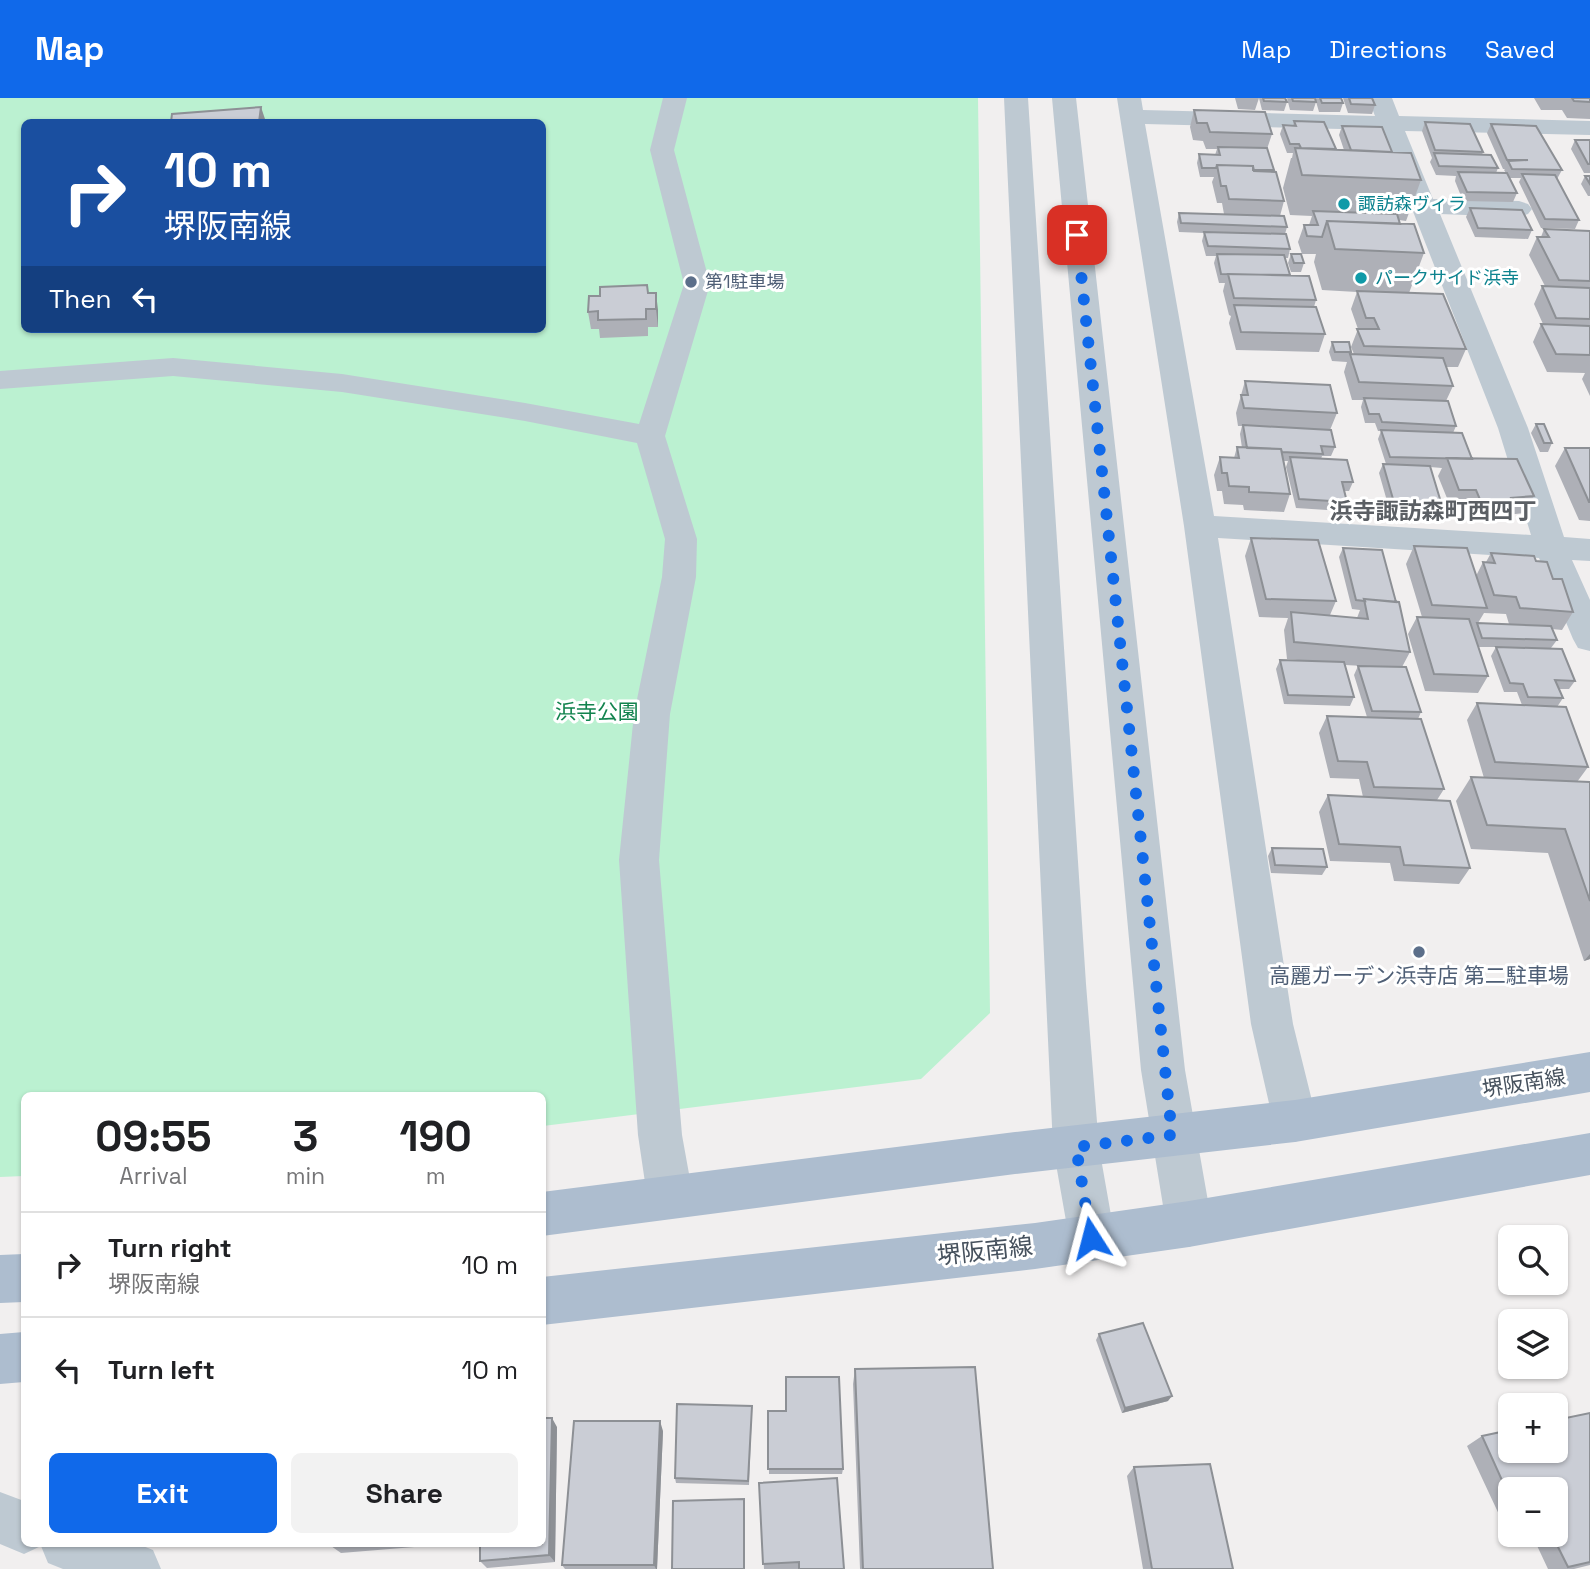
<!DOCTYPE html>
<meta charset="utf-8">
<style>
:root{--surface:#fff;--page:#f2f2f2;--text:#202124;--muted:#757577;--line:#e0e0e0;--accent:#1069ea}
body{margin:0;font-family:"Space Grotesk","Noto Sans JP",sans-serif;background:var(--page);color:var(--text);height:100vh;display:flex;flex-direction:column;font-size:26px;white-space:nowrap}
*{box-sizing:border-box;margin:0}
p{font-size:23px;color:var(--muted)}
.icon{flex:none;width:38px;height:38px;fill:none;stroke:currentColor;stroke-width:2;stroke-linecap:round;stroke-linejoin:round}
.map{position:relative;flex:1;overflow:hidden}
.details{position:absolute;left:21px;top:994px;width:525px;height:455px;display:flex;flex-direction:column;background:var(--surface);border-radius:10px;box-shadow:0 2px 5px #0004}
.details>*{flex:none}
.hud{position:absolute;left:21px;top:21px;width:525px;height:214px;border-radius:10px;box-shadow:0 2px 5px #0004;background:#1a4fa0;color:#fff;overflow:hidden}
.tools{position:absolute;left:1498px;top:1127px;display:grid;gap:14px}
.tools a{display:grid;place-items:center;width:70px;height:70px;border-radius:10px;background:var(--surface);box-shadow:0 2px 5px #0004;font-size:35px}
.pin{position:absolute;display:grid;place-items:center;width:60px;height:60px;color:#fff;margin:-30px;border-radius:14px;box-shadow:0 4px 10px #0006}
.me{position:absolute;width:77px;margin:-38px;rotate:351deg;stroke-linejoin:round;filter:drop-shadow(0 0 5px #0008)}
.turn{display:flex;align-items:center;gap:24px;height:147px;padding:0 28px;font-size:32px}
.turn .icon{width:91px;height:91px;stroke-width:2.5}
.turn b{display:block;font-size:49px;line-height:60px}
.then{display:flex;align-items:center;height:66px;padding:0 28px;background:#0003;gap:14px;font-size:26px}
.eta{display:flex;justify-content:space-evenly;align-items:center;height:119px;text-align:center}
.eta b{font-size:42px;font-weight:700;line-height:49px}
.button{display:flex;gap:14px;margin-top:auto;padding:14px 28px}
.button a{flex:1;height:80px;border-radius:10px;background:var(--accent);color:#fff;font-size:28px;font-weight:700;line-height:80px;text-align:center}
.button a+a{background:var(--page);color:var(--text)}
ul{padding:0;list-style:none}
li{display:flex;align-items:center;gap:21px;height:105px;padding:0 28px;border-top:2px solid var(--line)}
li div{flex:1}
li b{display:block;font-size:26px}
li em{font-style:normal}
header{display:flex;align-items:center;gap:42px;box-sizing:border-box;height:98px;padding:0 35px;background:var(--accent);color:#fff}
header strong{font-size:33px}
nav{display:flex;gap:38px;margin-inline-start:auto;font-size:24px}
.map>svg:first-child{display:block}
.green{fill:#bbf1d1;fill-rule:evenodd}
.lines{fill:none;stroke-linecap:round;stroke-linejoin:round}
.minor{fill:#bec9d2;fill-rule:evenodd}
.major{fill:#adbdcf;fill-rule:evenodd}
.wall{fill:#aeb0b7;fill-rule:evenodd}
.shaded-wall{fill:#8d9095}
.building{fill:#cacdd5;stroke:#8d9095;stroke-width:2}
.route{stroke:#1069ea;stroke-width:12;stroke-dasharray:0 21.6}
.culture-dot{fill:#0f9aa8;stroke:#fff;stroke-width:2.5}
.service-dot{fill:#5c6f8a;stroke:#fff;stroke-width:2.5}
.labels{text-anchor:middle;stroke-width:6;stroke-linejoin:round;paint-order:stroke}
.far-culture-label{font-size:18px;fill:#0d838f;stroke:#fff;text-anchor:start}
.far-service-label{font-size:18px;fill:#4e5e75;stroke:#fff;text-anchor:start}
.park-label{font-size:21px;fill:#12834e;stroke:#fff}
.service-label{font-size:21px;fill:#4e5e75;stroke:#fff}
.street-label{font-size:21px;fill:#46515d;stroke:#fff}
.neighbourhood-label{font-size:23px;font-weight:bold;fill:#5b5f64;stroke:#fff}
.near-street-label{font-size:24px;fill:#46515d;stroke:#fff}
</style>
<header>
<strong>Map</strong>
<nav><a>Map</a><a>Directions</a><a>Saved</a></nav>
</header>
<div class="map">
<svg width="1590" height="1471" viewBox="0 0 1590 1471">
<rect width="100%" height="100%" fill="#f1efef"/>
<path class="green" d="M0,0H978L990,915L921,981L543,1028L542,998H24V1078L0,1079ZM24,24H542V231H24Z"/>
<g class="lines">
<path class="minor" d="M663,0H687L674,52L710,186L665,338L697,441L696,479L670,616L659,762L682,1037L693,1098L686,1114L670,1120L654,1114L647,1098L638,1037L619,762L634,616L662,479L665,441L637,345L525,323L342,294L173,278L0,291V273L173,260L342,276L525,305L639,326L684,186L650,52Z
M1004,0H1028L1086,886L1099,1049L1115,1140L1109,1156L1092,1163L1075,1156L1069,1140L1053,1049Z
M1052,0H1076L1185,972L1212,1126L1206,1142L1189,1149L1172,1142L1166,1126L1141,972Z
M1117,0H1141L1143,12L1375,18L1368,0H1392L1399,18L1590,23V37L1405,33L1433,101L1519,103L1528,106L1532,111L1528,116L1519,119L1440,116L1528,330L1564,439L1590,441V463L1572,462L1590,502V553L1578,550L1573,541L1539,460L1218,440L1293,926L1317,1023L1311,1038L1295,1044L1279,1038L1273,1023L1251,926L1184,428ZM1145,26L1381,32L1498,330L1531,437L1214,418Z
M0,1394L24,1403V1446H138L153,1452L161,1471H63L48,1465L41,1448L24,1456L0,1446Z"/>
<path class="major" d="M1590,954V994L1295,1044L1015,1076L542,1138V1094L1015,1034L1295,1002Z
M1590,1035V1077L1189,1149L1035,1171L542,1227V1179L1035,1125L1189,1103Z
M24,1156V1204L0,1205V1157Z
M24,1234V1284L0,1286V1236Z"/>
</g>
<path class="wall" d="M1228,0H1259L1255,12L1238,11L1235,0Z
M1259,0H1285L1287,4L1284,13L1262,12Z
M1287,0H1315L1316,4L1313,13L1290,12Z
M1315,0H1341L1343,5L1340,14H1319Z
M1343,0H1372L1375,7L1372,16L1348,15Z
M1534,0H1590V21L1567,20L1562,12H1541Z
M1194,12L1272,36L1267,51L1274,72V74L1284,103L1280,118L1287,129L1285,136L1290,151L1288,160H1285L1290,177L1316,202L1314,209L1325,236L1319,254L1236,252L1229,225L1231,218L1229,217L1223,193L1225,185H1219L1214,165L1216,158H1206L1202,143L1204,135L1179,134L1177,124L1179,115L1224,116L1222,105H1217L1212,84L1214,79H1200L1197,65L1199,56L1215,57L1217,51H1206L1203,43L1193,42L1190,29Z
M1294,23L1336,51L1344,52L1339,37L1342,28L1392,54L1421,82L1406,123L1399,122L1400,126L1424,155L1409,195L1466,251L1458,269H1446L1453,288L1446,303L1456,328L1453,335L1472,361L1534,398L1524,415L1507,417L1504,423L1472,422L1467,410H1451L1438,378L1442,370L1430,369L1443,411L1438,420L1391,417L1379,375L1383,366H1386L1378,341L1381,333H1378L1375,325H1365L1361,309L1363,302H1352L1344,274L1347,264L1332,263L1329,254L1332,244L1351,254V256H1354L1351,249L1358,231L1351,211L1357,194L1322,192L1314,164L1316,156H1302L1298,144L1304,127H1309L1312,118L1290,117L1283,90L1291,60H1292L1293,55H1287L1280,36L1283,27L1293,28Z
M1425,24L1483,54L1482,57L1498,70L1496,75H1506L1504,72L1505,71H1503L1487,35L1491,26L1562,72L1557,81L1579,122L1575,131L1541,130L1519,84L1521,80H1509L1517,95L1513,104L1463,103L1455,83L1456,78L1436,77L1430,64L1432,60L1422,33Z
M1575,42H1590V75H1584L1571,51Z
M1585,78H1590V98H1588L1581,86Z
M1470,110L1532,132L1528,141L1475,139L1466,119Z
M1544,131L1590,133V298L1582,281L1585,275L1547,274L1533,244L1541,226H1543L1534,206L1542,188H1545L1529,157L1537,139H1541Z
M1291,156L1304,165L1301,174H1291L1288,165Z
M648,195L658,212V229H648V238L600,240L599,231H591L588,214Z
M1245,283L1337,315L1330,332L1335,349L1331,358H1322L1321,361L1353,384L1349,393H1344L1347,404L1343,413L1296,410L1286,369L1288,363H1284L1290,396L1284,414L1244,412L1243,407L1224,406L1222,393H1217L1214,377L1220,359L1234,360L1237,349L1242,350L1240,336L1242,328H1238L1236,315Z
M1536,326L1552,345L1548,354H1540L1531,335Z
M1565,350H1590V423L1579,422L1555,368Z
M1251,440L1336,503L1330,517L1357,520L1360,512L1352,511L1339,459L1343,450L1410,554L1402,569L1421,614L1418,621L1444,691L1437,702L1470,770L1459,786L1394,783L1390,765L1330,763L1319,714L1328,697L1363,699L1359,681L1330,680L1319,635L1327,618L1367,619L1354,577L1358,568H1364L1345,567L1354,599L1350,608L1284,606L1276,571L1280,562H1298L1287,561L1284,532L1288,520L1259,519L1245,458Z
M1414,448L1476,478L1483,464H1486L1491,455L1536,463L1553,481L1573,514L1562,532L1552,531L1557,542L1551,550L1575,583L1569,591H1559L1563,600L1557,609L1588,669L1577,684H1590V861L1584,863L1548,755L1471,751L1456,703L1471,679L1484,680L1467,622L1477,605L1522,607L1517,594H1504L1491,558L1496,549H1478L1488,578L1478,595L1425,593L1408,536L1417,519H1422L1406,466ZM1484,515L1506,516L1509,526L1478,525Z
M1272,750L1327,769L1322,777L1271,775L1268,758Z
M1099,1236L1168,1303L1122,1315L1096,1242Z
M855,1271L993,1471H860L853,1286Z
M752,1313L749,1387L676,1385L675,1380Z
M768,1313H786L843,1371L842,1376H769Z
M1590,1315V1467L1574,1471H1548L1532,1437H1556V1391H1510V1423L1503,1425L1467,1348L1482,1338Z
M557,1329L555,1464L487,1470L480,1463Z
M663,1333L657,1471H565L562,1467Z
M1134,1369L1233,1471H1143L1127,1378Z
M759,1385L844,1471H764Z
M331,1446H451L341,1455L331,1448Z"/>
<path class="shaded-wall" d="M261,9L266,24H259Z
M656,195L658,212V229L656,211Z
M1590,856V861L1584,863Z
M1172,1298L1168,1303L1122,1315L1125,1310Z
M552,1320L557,1329L555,1464L549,1457Z
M660,1323L663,1333L657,1471H656L654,1467Z"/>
<path class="building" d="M1263,0H1285L1287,4L1264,3Z
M1292,0H1315L1316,4L1293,3Z
M1320,0H1341L1343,5H1322Z
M1349,0H1372L1375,7L1351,6Z
M1572,0H1590V4L1574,3Z
M261,9L259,24H171L172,16Z
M1194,12L1265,14L1272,36L1210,34L1207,25H1197Z
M1294,23L1324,24L1336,51L1301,50L1299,46H1290L1283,27L1296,28Z
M1425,24L1470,26L1483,54L1435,52Z
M1491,26L1536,28L1562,72L1512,71L1508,63L1528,62H1507Z
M1342,28L1382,29L1392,54L1351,52Z
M1575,42H1590V66H1588Z
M1218,49L1267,50L1274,72H1253V68L1217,67L1216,70H1202L1199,56L1220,57Z
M1295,50L1411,55L1421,82L1302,77Z
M1434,55L1491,57L1498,70L1439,68Z
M1217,67L1253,68L1254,73L1276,74L1284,103L1229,101L1226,88H1221Z
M1458,74L1507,75L1517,95L1467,94Z
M1522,76L1555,77L1579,122L1545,121Z
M1585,78H1590V86Z
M1470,110L1522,112L1532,132L1478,130Z
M1313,113L1397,116L1400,126L1327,123L1322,139L1307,138L1304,127H1318Z
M1179,115L1284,118L1287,129L1181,125Z
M1327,123L1414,126L1424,155L1335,151Z
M1544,131L1590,133V183L1559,182L1537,139H1549Z
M1204,134L1286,136L1290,151L1208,148Z
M1217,156L1284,157L1290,177L1221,176Z
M1291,156H1301L1304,165H1294Z
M1228,176L1309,178L1316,202L1234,200Z
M647,187L648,195H656V211H646V221L598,222V213L588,214L589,198H600V189Z
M1542,188L1590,190V221L1556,220Z
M1357,193L1443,196L1466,251L1364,248L1357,231H1379L1374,220H1366Z
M1234,207L1316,209L1325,236L1241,234Z
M1541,226L1590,228V257L1556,256Z
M1332,244H1349L1351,254H1335Z
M1350,256L1443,260L1453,288L1359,284Z
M1245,283L1330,287L1337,315L1244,310L1241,297H1248Z
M1364,300L1448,303L1456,328L1382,324L1379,316H1369Z
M1536,326H1544L1552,345H1544Z
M1243,327L1331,332L1335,349L1321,348L1323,356L1282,354L1281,351L1247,350Z
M1381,332L1462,335L1472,361L1390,359Z
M1237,349L1281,351L1290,396L1249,394V389L1229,388L1227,375H1222L1220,359L1239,360Z
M1565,350H1590V404H1589Z
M1290,359L1347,362L1353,384H1342L1347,404L1299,401Z
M1447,360L1517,361L1534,398L1511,400L1513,405L1481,404L1476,392H1459Z
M1383,366L1430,368L1443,411L1395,408Z
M1251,440L1318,442L1336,503L1266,501Z
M1414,448L1467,450L1487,510L1432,507Z
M1343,450L1382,452L1396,504L1364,501L1365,503L1356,502Z
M1491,455L1534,458L1536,463L1547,464L1553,481H1562L1573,514L1520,510L1516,499L1494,497L1483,464L1495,465Z
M1364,501L1399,504L1410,554L1294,544L1291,514L1368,521Z
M1417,519L1469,521L1488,578L1434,576Z
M1477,525L1551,528L1557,542L1482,540Z
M1496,549L1562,551L1575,583L1555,582L1563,600L1528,599L1523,586L1510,585Z
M1280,562L1344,564L1354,599L1288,597Z
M1358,568L1406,569L1421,614L1372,613Z
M1477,605L1566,609L1588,669L1495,664Z
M1327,618L1421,621L1444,691L1374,689L1367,664L1338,663Z
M1471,679L1590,684V803L1565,731L1487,727Z
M1328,697L1450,703L1470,770L1404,767L1400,749L1339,746Z
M1272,750L1323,751L1327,769L1275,767Z
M1143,1225L1172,1298L1125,1310L1099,1236Z
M975,1269L993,1471H863L855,1271Z
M786,1279H839L843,1371H768V1313H786Z
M677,1306L752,1308L748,1383L675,1380Z
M1590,1315V1464L1568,1469L1552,1437H1556V1391H1510V1400L1482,1338L1510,1332V1353H1556V1322Z
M542,1320H552L549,1457L480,1463V1446H542Z
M574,1323H660L654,1467H562Z
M1210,1366L1233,1471H1152L1134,1369Z
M837,1380L844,1471H799V1464L763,1466L759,1385Z
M744,1401V1471H672L673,1403Z
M331,1446H358L331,1448Z"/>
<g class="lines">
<path class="route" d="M1077,137L1172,1037L1076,1049L1091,1140"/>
</g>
<g class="culture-dot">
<circle cx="1344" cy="106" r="7"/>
<circle cx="1361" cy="180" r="7"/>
</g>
<g class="service-dot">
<circle cx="691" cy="184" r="7"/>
<circle cx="1419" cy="854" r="7"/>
</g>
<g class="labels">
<g class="far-culture-label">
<text x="1358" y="112">諏訪森ヴィラ</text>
<text x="1375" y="186">パークサイド浜寺</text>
</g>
<g class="far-service-label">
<text x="705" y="190">第1駐車場</text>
</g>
<g class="park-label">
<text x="597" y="621">浜寺公園</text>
</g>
<g class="service-label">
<text x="1419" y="885">高麗ガーデン浜寺店 第二駐車場</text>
</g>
<g class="street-label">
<text transform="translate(1524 985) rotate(-9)" y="7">堺阪南線</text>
</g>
<g class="neighbourhood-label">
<text x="1433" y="421">浜寺諏訪森町西四丁</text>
</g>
<g class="near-street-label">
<text transform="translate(985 1153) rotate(-6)" y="8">堺阪南線</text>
</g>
</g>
</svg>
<div class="tools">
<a><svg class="icon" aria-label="search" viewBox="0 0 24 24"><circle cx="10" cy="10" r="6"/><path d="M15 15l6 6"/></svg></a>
<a><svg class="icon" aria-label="layers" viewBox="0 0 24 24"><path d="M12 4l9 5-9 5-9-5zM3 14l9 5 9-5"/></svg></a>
<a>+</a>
<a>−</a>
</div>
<div class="pin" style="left:1077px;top:137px;background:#d93025"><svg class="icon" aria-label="arrive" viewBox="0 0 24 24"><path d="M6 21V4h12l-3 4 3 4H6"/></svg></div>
<svg class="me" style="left:1091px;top:1140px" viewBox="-20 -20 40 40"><path d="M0-17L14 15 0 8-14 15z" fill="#1069ea" stroke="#fff" stroke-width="4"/></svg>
<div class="hud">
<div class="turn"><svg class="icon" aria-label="right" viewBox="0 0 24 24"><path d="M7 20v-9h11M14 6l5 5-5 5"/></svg><div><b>10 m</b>堺阪南線</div></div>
<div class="then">Then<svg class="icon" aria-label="left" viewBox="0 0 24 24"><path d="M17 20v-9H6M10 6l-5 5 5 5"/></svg></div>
</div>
<section class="details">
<div class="eta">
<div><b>09:55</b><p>Arrival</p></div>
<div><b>3</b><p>min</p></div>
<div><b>190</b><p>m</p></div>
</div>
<ul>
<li><svg class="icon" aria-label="right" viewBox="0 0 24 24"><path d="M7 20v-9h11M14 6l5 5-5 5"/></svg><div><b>Turn right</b><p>堺阪南線</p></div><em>10 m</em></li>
<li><svg class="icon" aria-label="left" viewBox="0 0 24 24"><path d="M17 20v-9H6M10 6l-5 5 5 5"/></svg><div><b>Turn left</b></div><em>10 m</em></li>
</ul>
<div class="button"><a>Exit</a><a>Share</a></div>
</section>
</div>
